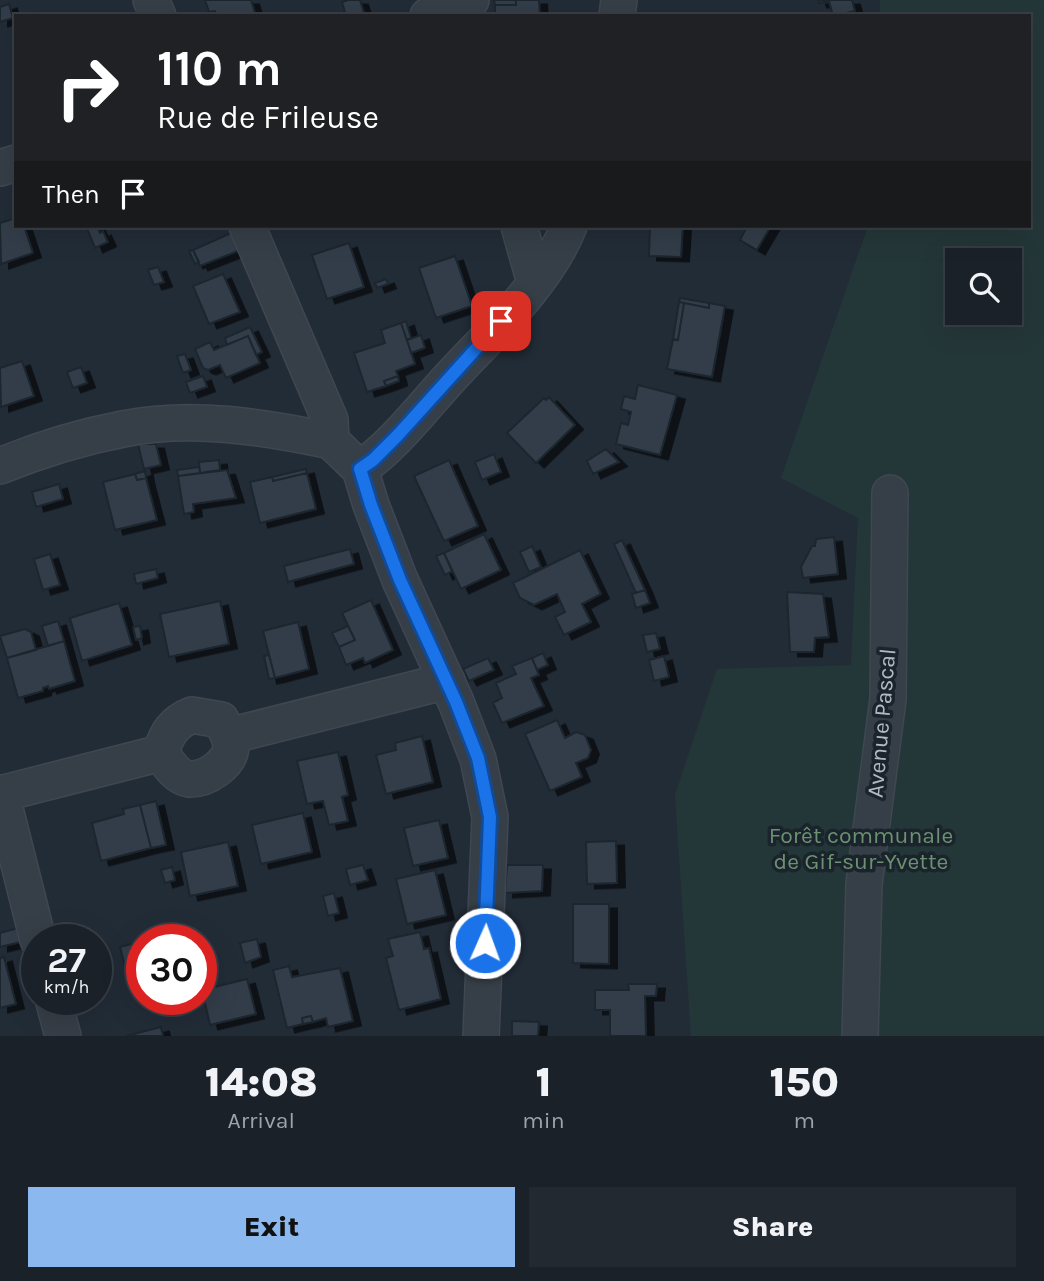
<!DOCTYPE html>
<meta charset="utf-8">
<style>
:root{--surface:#1a2129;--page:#232931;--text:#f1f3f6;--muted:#9fa3a8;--line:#383e46;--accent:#8ab8ef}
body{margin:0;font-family:Karla,sans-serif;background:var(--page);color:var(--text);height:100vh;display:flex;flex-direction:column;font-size:26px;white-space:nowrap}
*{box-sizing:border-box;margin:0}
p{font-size:23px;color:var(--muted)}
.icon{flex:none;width:38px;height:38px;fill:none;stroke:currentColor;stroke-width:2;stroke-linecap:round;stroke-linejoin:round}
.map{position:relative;height:1036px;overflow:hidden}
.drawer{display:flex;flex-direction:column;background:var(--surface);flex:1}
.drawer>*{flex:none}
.hud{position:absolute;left:14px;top:14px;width:1017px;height:214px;border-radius:0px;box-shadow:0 7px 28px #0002,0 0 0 2px var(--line);background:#202124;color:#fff;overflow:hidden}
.tools{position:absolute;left:945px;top:248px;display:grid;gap:14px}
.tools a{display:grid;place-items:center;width:77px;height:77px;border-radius:0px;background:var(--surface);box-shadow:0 7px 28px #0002,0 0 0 2px var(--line);font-size:35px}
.speed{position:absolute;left:21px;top:924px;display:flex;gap:14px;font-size:35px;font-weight:700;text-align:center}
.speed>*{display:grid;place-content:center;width:91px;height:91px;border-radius:50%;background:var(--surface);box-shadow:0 7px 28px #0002,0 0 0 2px var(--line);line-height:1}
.speed small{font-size:18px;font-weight:400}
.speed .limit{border:10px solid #d22;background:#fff;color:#111}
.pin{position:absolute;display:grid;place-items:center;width:60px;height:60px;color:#fff;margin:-30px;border-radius:14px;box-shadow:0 4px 10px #0006}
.me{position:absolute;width:77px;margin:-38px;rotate:2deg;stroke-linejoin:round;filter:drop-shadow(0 0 5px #0008)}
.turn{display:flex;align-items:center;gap:24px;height:147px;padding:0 28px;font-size:32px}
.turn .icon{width:91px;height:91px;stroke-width:2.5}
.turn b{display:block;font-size:49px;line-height:60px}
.then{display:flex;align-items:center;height:66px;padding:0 28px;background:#0003;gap:14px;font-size:26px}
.eta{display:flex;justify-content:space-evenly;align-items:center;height:119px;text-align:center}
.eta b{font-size:42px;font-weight:800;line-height:49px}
.action{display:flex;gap:14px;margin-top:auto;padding:14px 28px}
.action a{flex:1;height:80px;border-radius:0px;background:var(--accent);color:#111;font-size:28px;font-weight:800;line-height:80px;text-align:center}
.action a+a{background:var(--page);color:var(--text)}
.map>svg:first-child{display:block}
.green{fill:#243738;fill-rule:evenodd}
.building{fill:#323e4a;stroke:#1d252e;stroke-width:2;filter:url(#shadow)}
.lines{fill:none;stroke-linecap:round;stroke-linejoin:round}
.minor-casing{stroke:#3f4751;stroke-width:38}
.minor{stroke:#363e47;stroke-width:35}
.route-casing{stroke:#114b97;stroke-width:18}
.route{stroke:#1a73e8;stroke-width:12}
.labels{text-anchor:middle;stroke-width:7;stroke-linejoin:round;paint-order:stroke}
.street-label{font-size:23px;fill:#b0b9c4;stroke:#1b232c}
.park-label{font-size:23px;fill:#6a9270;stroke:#1b232c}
</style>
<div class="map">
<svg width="1044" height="1036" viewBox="0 0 1044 1036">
<defs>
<filter id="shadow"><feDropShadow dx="8" dy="4.5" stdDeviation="0" flood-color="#0009"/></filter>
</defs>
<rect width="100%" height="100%" fill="#222c37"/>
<path class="green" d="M880,0H1044V1036H691L675,795L717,669L851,665L858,518L781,478L868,226H1029V16H880ZM957,261H1010V313H957Z"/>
<path class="building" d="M205,0H251L256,16H217L215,11L209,12Z
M348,0H360L365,16H346L342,2Z
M494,0H516V5H495Z
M516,0H539L540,16H495V5H516Z
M818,0H852L855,11L833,16L829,1L819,3Z
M9,4L13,18L0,22V7Z
M16,218V226H24L33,253L1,264L0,223Z
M86,226H97L100,233L103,231L108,242L95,248Z
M650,226H683L681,257L649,256Z
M747,226H771L757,250L740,240Z
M231,233L238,251L200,266L193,250Z
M349,243L364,287L327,299L312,255Z
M193,250L199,262L195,264L189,251Z
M455,256L472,306L436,318L419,268Z
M158,267L164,282L154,285L148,270Z
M223,274L240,312L209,324L193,286Z
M386,279L388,284L377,288L375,283Z
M680,298L709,303V308L679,302Z
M679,302L684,303L678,340L673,339Z
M684,303L709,308V303L725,306L712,377L667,369L673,339L678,340Z
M406,321L411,338L407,340L401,323Z
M401,323L415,364L396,371L398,376L384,381L386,386L367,392L354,353L385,343L381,330Z
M250,327L262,352L256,355L248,336L227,345L225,338Z
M421,335L425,348L411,353L407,340Z
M248,336L260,363L226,378L220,365L208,370L203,368L195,349L210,342L214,350Z
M185,354L191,370L183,373L177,356Z
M22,361L34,396L1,407L0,368Z
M81,367L87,383L73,388L67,372Z
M203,376L207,387L190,393L186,382Z
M398,376L399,381L386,386L384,381Z
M638,385L677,395L660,455L616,444L621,423L628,425L631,412L621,409L624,396L635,399Z
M549,397L575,425L536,463L507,433L544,398L546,400Z
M138,444H156L161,465L144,469Z
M606,449L619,462L593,474L587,461Z
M494,454L501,472L482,480L475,462Z
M219,460L220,470L200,473L199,462Z
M449,460L478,526L444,541L414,476Z
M199,467L200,473L178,476L177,470Z
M306,469L307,473L273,481L272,477Z
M227,470L236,498L193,504L194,512L184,514L178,476Z
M145,471L146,478L137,480L135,474Z
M307,473L316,509L260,523L250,482L272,477L273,481Z
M135,474L137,480L146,478L157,520L115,530L103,482Z
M59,484L63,499L36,507L32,492Z
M484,534L501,570L461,589L444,553Z
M834,537L838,574L803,578L801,567L812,546H815L816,539Z
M622,540L645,590L636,593L614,544Z
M532,546L541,567L529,572L520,552Z
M350,549L354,564L288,582L284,566Z
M580,550L601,594L582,604L591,622L564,635L555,617L565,612L557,594L534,605L520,598L513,583Z
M444,553L452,571L445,575L436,556Z
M50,554L60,585L43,590L34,559Z
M156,569L158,578L136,584L134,574Z
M645,590L650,603L636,608L632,594Z
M787,592L823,594L829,637L815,638L814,652H790Z
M371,600L393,650L365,663L363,658L346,665L339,647L355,640L342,613Z
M220,601L229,644L169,657L160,614Z
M119,603L132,645L82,661L70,618Z
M58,621L64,641L48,646L42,626Z
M298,622L309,669L275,678L263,631Z
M140,626L142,638L136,640L133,627Z
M348,626L355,640L339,647L332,633Z
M25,629L31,632L36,650L7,658L0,636Z
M656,633L660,649L647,652L643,635Z
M64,641L75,681L49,689L48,686L43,688V691L18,698L7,658Z
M543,653L548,665L537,670L532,658Z
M269,655L275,678L269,679L264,656Z
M664,656L669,677L654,681L649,660Z
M488,658L494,670L469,681L463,669Z
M532,658L539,675L531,678L544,706L502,723L493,703L502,698L496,683L516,674L512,666Z
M557,720L565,738L576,732L585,735L591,750L588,758L576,763L582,777L550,791L525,734Z
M422,736L433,782L386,794L376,755L396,750L395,743Z
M338,752L348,795L342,797L348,821L329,825L323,801L307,804L297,761Z
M156,801L166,845L151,848L140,805Z
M140,805L151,848L101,861L92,823L124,814L123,809Z
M303,813L312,852L261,864L252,825Z
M439,820L448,858L413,866L404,828Z
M616,841L617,883L587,884L586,842Z
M228,842L238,886L190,896L181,852Z
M363,865L368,880L350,885L346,869Z
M507,865H543L542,891L505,893Z
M172,867L175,880L165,883L161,870Z
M435,870L446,915L407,924L396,879Z
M334,893L339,913L328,916L323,896Z
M573,904H609V964L573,963Z
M18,928L21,942L0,947V933Z
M420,932L424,949L429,948L441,999L399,1010L386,958L393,956L388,939Z
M257,939L261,957L245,963L240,943Z
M142,941V980L129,983L120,947Z
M4,957L16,1004L0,1008V958Z
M289,966L292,977L340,968L353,1021L328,1027L326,1018L313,1022L311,1016L302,1018L303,1024L287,1028L273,970Z
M247,979L256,1014L210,1025L202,990Z
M628,984H657L656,996H645L646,1036H610V1010H595V990H629Z
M311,1016L313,1022L303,1024L302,1018Z
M512,1021L539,1022L538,1036H512Z
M161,1027L163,1036H126Z"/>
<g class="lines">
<g class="minor-casing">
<path id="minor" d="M151,0L158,16
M428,16L471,0
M617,16L619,0
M0,168L16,163
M247,226L330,420L331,441
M519,226L535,283
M331,441L360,469L371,505L400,580L456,702L478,759L490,817L481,1036
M0,466C39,450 81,437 123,429C192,415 264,427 331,441
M360,469C393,446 420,411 447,381C489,335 546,284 569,226
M192,715L221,720C225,729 231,737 231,747C230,764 206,780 189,779C176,777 168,763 161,753C166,734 174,722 192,715Z
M229,736L447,681
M1,793L38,940
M0,794L161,753
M53,999L63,1036
M860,1036L864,884L888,699L890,493"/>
</g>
<use href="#minor" class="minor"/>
</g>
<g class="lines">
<g class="route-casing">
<path id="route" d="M485,943L490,817L478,758L456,702L400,580L371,505L360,469L373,460L398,435L501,321"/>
</g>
<use href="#route" class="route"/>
</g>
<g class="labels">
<g class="street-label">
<text transform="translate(881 723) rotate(-85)" y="8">Avenue Pascal</text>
</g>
<g class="park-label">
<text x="861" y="843">Forêt communale<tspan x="861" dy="26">de Gif-sur-Yvette</tspan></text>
</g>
</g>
</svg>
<div class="tools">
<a><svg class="icon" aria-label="search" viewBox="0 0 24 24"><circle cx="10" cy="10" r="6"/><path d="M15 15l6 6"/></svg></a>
</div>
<div class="speed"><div>27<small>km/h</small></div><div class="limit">30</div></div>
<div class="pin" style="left:501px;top:321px;background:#d93025"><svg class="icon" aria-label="arrive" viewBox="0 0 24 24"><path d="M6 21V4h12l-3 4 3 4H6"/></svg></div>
<svg class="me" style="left:485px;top:943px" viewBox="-20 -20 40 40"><circle r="17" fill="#1a73e8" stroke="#fff" stroke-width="3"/><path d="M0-11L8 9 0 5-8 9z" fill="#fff"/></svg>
<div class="hud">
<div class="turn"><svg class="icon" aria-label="right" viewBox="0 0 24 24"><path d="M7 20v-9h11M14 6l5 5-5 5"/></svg><div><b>110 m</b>Rue de Frileuse</div></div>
<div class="then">Then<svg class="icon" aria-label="arrive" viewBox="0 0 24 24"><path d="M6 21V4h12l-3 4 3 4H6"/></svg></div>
</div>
</div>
<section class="drawer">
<div class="eta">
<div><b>14:08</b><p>Arrival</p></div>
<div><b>1</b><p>min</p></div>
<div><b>150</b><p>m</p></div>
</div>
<div class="action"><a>Exit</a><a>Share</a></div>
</section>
